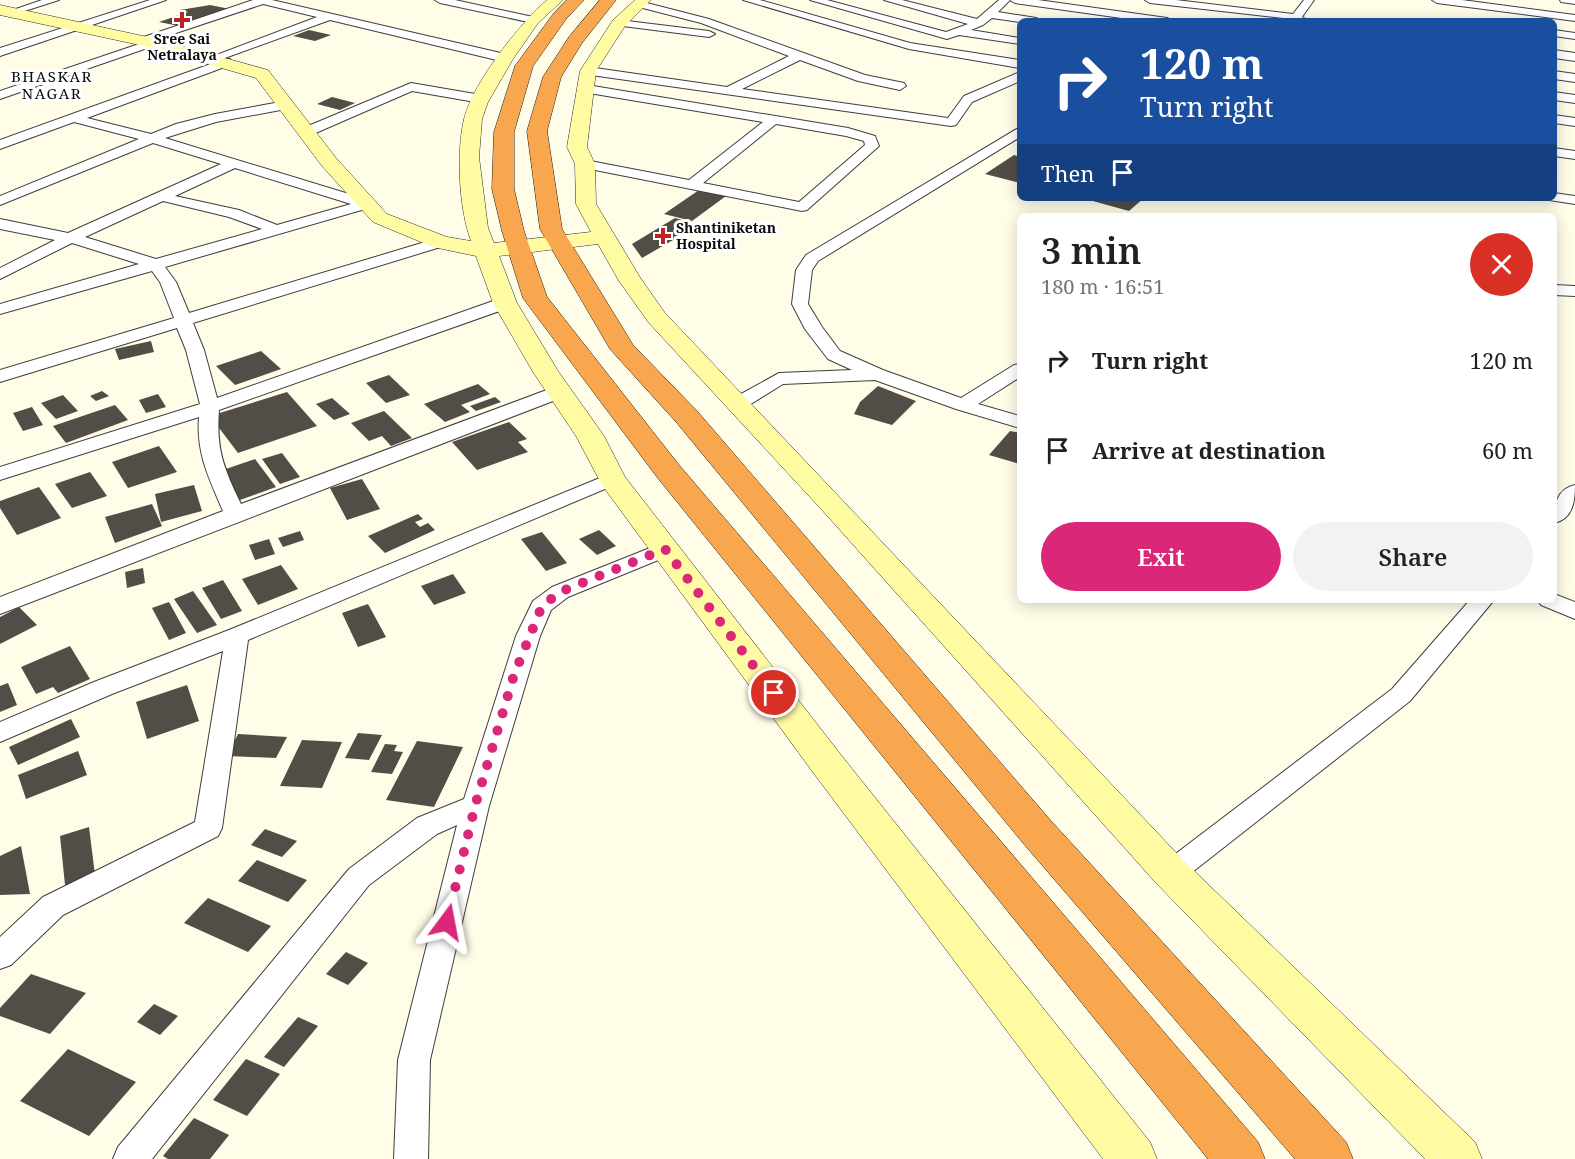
<!DOCTYPE html>
<meta charset="utf-8">
<style>
:root{--surface:#fff;--page:#f2f2f2;--text:#202124;--muted:#757577;--accent:#db2777}
body{margin:0;font-family:"Noto Serif",serif;background:var(--page);color:var(--text);height:100vh;display:flex;flex-direction:column;font-size:22px;white-space:nowrap}
*{box-sizing:border-box;margin:0}
p{font-size:20px;color:var(--muted)}
.icon{flex:none;width:33px;height:33px;fill:none;stroke:currentColor;stroke-width:2;stroke-linecap:round;stroke-linejoin:round}
.map{position:relative;flex:1;overflow:hidden}
.details{position:absolute;left:1017px;top:213px;width:540px;height:390px;display:flex;flex-direction:column;background:var(--surface);border-radius:9px;box-shadow:0 3px 15px #0003}
.details>*{flex:none}
.top-card{position:absolute;left:1017px;top:18px;width:540px;height:183px;border-radius:9px;box-shadow:0 3px 15px #0003;background:#1a4fa0;color:#fff;overflow:hidden}
.pin{position:absolute;display:grid;place-items:center;width:51px;height:51px;color:#fff;margin:-26px;border:3px solid #fff;border-radius:50%;box-shadow:0 2px 6px #0007}
.me{position:absolute;width:66px;margin:-33px;rotate:13deg;stroke-linejoin:round;filter:drop-shadow(0 0 4px #0008)}
.turn{display:flex;align-items:center;gap:21px;height:126px;padding:0 24px;font-size:27px}
.turn .icon{width:78px;height:78px;stroke-width:2.5}
.turn b{display:block;font-size:42px;line-height:51px}
.then{display:flex;align-items:center;height:57px;padding:0 24px;background:#0003;gap:12px;font-size:22px}
.round{display:grid;place-items:center;flex:none;width:63px;height:63px;border-radius:32px;background:var(--page)}
.headline{display:flex;align-items:center;justify-content:space-between;height:102px;padding:0 24px}
h1{font-size:36px;font-weight:600;line-height:45px}
.button{display:flex;gap:12px;margin-top:auto;padding:12px 24px}
.button a{flex:1;height:69px;border-radius:36px;background:var(--accent);color:#fff;font-size:24px;font-weight:600;line-height:69px;text-align:center}
.button a+a{background:var(--page);color:var(--text)}
ul{padding:0;list-style:none}
li{display:flex;align-items:center;gap:18px;height:90px;padding:0 24px}
li div{flex:1}
li b{display:block;font-size:22px}
li em{font-style:normal}
.map>svg:first-child{display:block}
.building{fill:#534d47}
.lines{fill:none;stroke-linecap:round;stroke-linejoin:round}
.street-casing{stroke:#3e3e3e;stroke-width:2}
.secondary-casing{stroke:#2d2d2d;stroke-width:1}
.highway-casing{stroke:#1c1c1c;stroke-width:1}
.street{fill:#fff;fill-rule:evenodd}
.secondary{fill:#fffba3;fill-rule:evenodd}
.highway{fill:#f8a74e;fill-rule:evenodd}
.route{stroke:#db2777;stroke-width:10;stroke-dasharray:0 18}
.poi-dot{fill:#bd2421;stroke:#fff;stroke-width:2}
.labels{text-anchor:middle;stroke-width:6;stroke-linejoin:round;paint-order:stroke}
.far-poi-label{font-size:14px;font-weight:bold;fill:#0b0b0b;stroke:#fff}
.far-neighbourhood-label{font-size:15px;letter-spacing:1.5px;fill:#0b0b0b;stroke:#fff}
</style>
<div class="map">
<svg width="1575" height="1159" viewBox="0 0 1575 1159">
<rect width="100%" height="100%" fill="#fffce8"/>
<path class="building" d="M210,5L230,9L179,26L159,22L188,12L180,10Z
M309,30L331,35L315,41L293,36Z
M332,97L355,103L340,110L317,104Z
M1014,155L1020,157V183L985,174Z
M699,190L726,196L692,221L664,214Z
M1082,198H1144L1129,211Z
M675,218L699,225L642,258L632,244Z
M151,341L154,352L119,360L115,349Z
M261,351L281,369L235,385L216,366Z
M389,375L410,395L386,403L366,383Z
M478,384L490,394L461,405L470,412L445,422L424,404Z
M878,386L916,401L892,425L854,414L860,402Z
M102,391L109,396L96,401L90,396Z
M287,392L317,426L238,453L210,416Z
M158,394L166,407L146,413L139,400Z
M63,395L78,411L56,419L41,403Z
M495,397L501,402L476,411L470,406Z
M332,398L350,414L334,420L316,404Z
M115,405L128,420L66,443L53,426Z
M32,407L43,425L23,431L13,413Z
M384,411L412,438L391,446L382,436L369,441L351,423Z
M509,422L527,439L518,442L528,452L477,470L452,442Z
M1010,431L1020,433V464L989,455Z
M159,446L177,472L128,488L112,462Z
M282,453L300,477L280,484L262,459Z
M255,459L276,487L240,500L220,471Z
M90,472L107,496L72,508L55,484Z
M362,479L380,509L347,520L330,488Z
M194,485L202,511L161,522L155,494Z
M39,487L61,518L17,535L0,508V501Z
M152,504L162,526L115,543L105,517Z
M418,514L423,519L415,522L420,527L428,523L435,530L385,553L368,536Z
M599,530L616,546L597,555L579,539Z
M300,531L304,540L283,547L278,538Z
M542,532L567,563L546,571L521,539Z
M269,539L275,554L255,560L249,545Z
M281,565L298,589L258,605L242,579Z
M143,568L145,583L127,588L125,572Z
M453,574L466,593L434,605L421,586Z
M223,580L242,611L221,619L202,588Z
M193,591L217,625L197,633L174,599Z
M169,602L186,633L169,640L152,608Z
M368,604L386,637L358,647L342,613Z
M19,607L37,625L0,644V617Z
M70,646L90,679L58,693L53,687L36,694L21,667Z
M8,683L17,705L0,712V686Z
M187,685L199,721L147,739L136,702Z
M71,719L80,737L18,765L9,747Z
M358,733L382,735L369,760L345,758Z
M238,734L287,737L276,758L227,756Z
M302,740L342,742L322,788L280,786Z
M417,741L463,747L434,807L386,800Z
M385,744L397,745L394,751L403,752L392,774L371,772Z
M78,751L87,775L26,799L18,775Z
M89,827L95,875L65,885L60,836Z
M265,829L297,841L282,857L251,845Z
M21,846L30,894L0,895V856Z
M257,860L307,880L288,902L238,881Z
M208,898L271,926L248,952L184,923Z
M346,952L368,963L348,985L326,974Z
M31,974L86,993L50,1034L0,1016V1008Z
M154,1004L178,1016L160,1035L137,1022Z
M298,1017L318,1026L284,1067L264,1057Z
M68,1049L136,1082L89,1136L20,1101Z
M246,1059L280,1074L247,1116L213,1100Z
M194,1118L229,1135L210,1159H168L163,1156Z"/>
<g class="lines">
<g class="street-casing">
<path id="street" d="M42,0H59L12,15L7,12Z
M150,0H166L0,56V48Z
M253,0H272L505,54L511,58L505,62L330,20L222,59H230V65L87,118L151,134L176,124L215,114L286,101L291,102L292,105L291,108L216,122L165,138L372,201L374,204L372,207L165,267L176,282L189,313L435,239L441,237L449,242L447,245L193,323L204,350L217,398L499,299L505,298L513,303L511,307L219,410C216,451 224,468 241,504L552,388H566L568,392L566,396L0,614V597L223,511C209,478 196,453 199,417L0,480V467L200,404L186,350L177,328L0,382V370L174,318L160,282L152,271L0,314V304L139,264L72,243L0,279V268L55,240L0,229V219L68,233L221,164L153,143L0,205V196L139,139L74,122L0,149V140L216,62H208L206,59L317,17L263,4L155,40L158,43L156,45L0,99V91L139,44L136,41L138,39ZM235,168L351,204L277,225L239,210L175,196ZM163,201L229,217L262,229L156,259L85,237Z
M435,0H455L533,17L539,20L533,23L440,3Z
M743,0H760L910,43L1020,60V68L909,49Z
M810,0H827L946,32L968,24L884,0H902L977,19L999,0H1038L1167,18L1173,21H1143L1015,3L1010,0L998,12L1036,18L1042,21L1020,22L992,18L983,25L971,30L1020,38V44L959,35L947,39Z
M1145,0H1176L1293,14L1304,0H1314L1302,17L1309,21L1150,3Z
M1432,0H1462L1575,15V21L1437,3Z
M1560,0H1575V4L1561,2Z
M639,1L709,19L865,75L904,83L906,86L900,90L858,81L800,60L742,89L948,118L964,96L1020,72V81L972,102L956,125L951,126L584,74L582,71L588,67L727,87L789,56L701,23L635,6V2Z
M619,20L709,31L715,34L709,37L615,25L613,23Z
M1554,30L1575,33V39L1554,36Z
M1554,50L1575,53V61L1554,58Z
M1554,71L1575,74V82L1554,79Z
M411,83L481,95L487,99L481,103L412,91L311,135L306,136L299,132L301,129Z
M587,85L848,128L875,136L879,146L807,210L802,211L585,168L578,164L580,161L585,160L689,180L763,122L583,92L581,89ZM776,124L846,136L864,141L865,145L799,202L703,183Z
M1554,92L1575,95V103L1554,100Z
M1554,115L1575,118V126L1554,123Z
M1020,127V137L818,261L812,270L808,304L822,327L840,351L883,370L961,398L1014,365L1020,364V377L978,404L1020,416V428L956,409L875,380L783,384L746,407H732L730,403L732,399L779,373L852,370L828,359L805,329L792,304L796,270L806,255Z
M1554,148L1575,151V159L1554,156Z
M1554,193L1575,196V204L1549,200L1547,198H1554Z
M1554,285L1575,286V296L1554,295Z
M612,473L619,475L622,479L619,483L248,640L222,828L218,836L63,915L11,965L0,969V937L43,897L195,822L223,651L112,694L0,742V722L94,682L229,630Z
M1575,485C1575,501 1573,519 1554,523C1554,507 1556,489 1575,485Z
M665,542L673,544L676,549L673,554L568,597L551,610L540,636L489,806L430,1060L428,1159H394L398,1060L457,825L437,834L369,885L152,1159H113L118,1147L349,869L417,818L464,799L516,636L533,601L552,587Z
M1554,594L1575,602V619L1541,605L1538,600H1554Z
M1470,600H1494L1410,701L1181,881L1171,885L1161,881L1157,873L1161,865L1392,689Z"/>
</g>
<g class="secondary-casing">
<path id="secondary" d="M547,0H563L538,23L513,59L488,102L482,119L479,157L488,228L494,243L591,232L576,204L575,164L567,147L580,71L613,20L635,0H651L625,26L596,71L587,147L595,164L596,204L641,279L665,313L1185,862L1475,1142L1482,1159H1425L1157,884L822,510L649,323L619,281L598,244L499,256L517,303L558,371L604,436L625,477L841,755L1150,1142L1157,1159H1103L815,775L602,485L576,436L533,372L493,303L476,256L433,247L373,222L322,166L256,78L149,47L0,15V5L152,38L268,70L336,158L387,214L447,237L471,241C459,209 456,153 464,119C472,84 520,23 547,0Z"/>
</g>
<g class="highway-casing">
<path id="highway" d="M567,0H584L566,19L533,66L514,132V189L524,231L547,297L679,465L1258,1142L1265,1159H1208L657,477L523,298L502,231L492,189L494,132L515,66L554,13Z
M600,0H616L582,43L561,77L547,131L562,229L633,345L697,411L1051,821L1346,1142L1353,1159H1295L1023,843L677,423L610,349L540,229L527,131L543,77L569,37Z"/>
</g>
<use href="#street" class="street"/>
<use href="#secondary" class="secondary"/>
<use href="#highway" class="highway"/>
</g>
<g class="lines">
<path class="route" d="M447,922L475,806L514,675L542,606L560,592L665,549L774,693"/>
</g>
<g class="poi-dot">
<path d="M179 11h6v6h6v6h-6v6h-6v-6h-6v-6h6z"/>
<path d="M660 227h6v6h6v6h-6v6h-6v-6h-6v-6h6z"/>
</g>
<g class="labels">
<g class="far-poi-label">
<text x="182" y="44">Sree Sai<tspan x="182" dy="16">Netralaya</tspan></text>
<text x="676" y="233" text-anchor="start">Shantiniketan<tspan x="676" dy="16">Hospital</tspan></text>
</g>
<g class="far-neighbourhood-label">
<text x="52" y="82">BHASKAR<tspan x="52" dy="17">NAGAR</tspan></text>
</g>
</g>
</svg>
<div class="pin" style="left:774px;top:693px;background:#d93025"><svg class="icon" aria-label="arrive" viewBox="0 0 24 24"><path d="M6 21V4h12l-3 4 3 4H6"/></svg></div>
<svg class="me" style="left:447px;top:922px" viewBox="-20 -20 40 40"><path d="M0-17L14 15 0 8-14 15z" fill="#db2777" stroke="#fff" stroke-width="4"/></svg>
<div class="top-card">
<div class="turn"><svg class="icon" aria-label="right" viewBox="0 0 24 24"><path d="M7 20v-9h11M14 6l5 5-5 5"/></svg><div><b>120 m</b>Turn right</div></div>
<div class="then">Then<svg class="icon" aria-label="arrive" viewBox="0 0 24 24"><path d="M6 21V4h12l-3 4 3 4H6"/></svg></div>
</div>
<section class="details">
<div class="headline"><div><h1>3 min</h1><p>180 m · 16:51</p></div><a class="round" style="background:#d93025;color:#fff"><svg class="icon" aria-label="close" viewBox="0 0 24 24"><path d="M6 6l12 12M18 6L6 18"/></svg></a></div>
<ul>
<li><svg class="icon" aria-label="right" viewBox="0 0 24 24"><path d="M7 20v-9h11M14 6l5 5-5 5"/></svg><div><b>Turn right</b></div><em>120 m</em></li>
<li><svg class="icon" aria-label="arrive" viewBox="0 0 24 24"><path d="M6 21V4h12l-3 4 3 4H6"/></svg><div><b>Arrive at destination</b></div><em>60 m</em></li>
</ul>
<div class="button"><a>Exit</a><a>Share</a></div>
</section>
</div>
